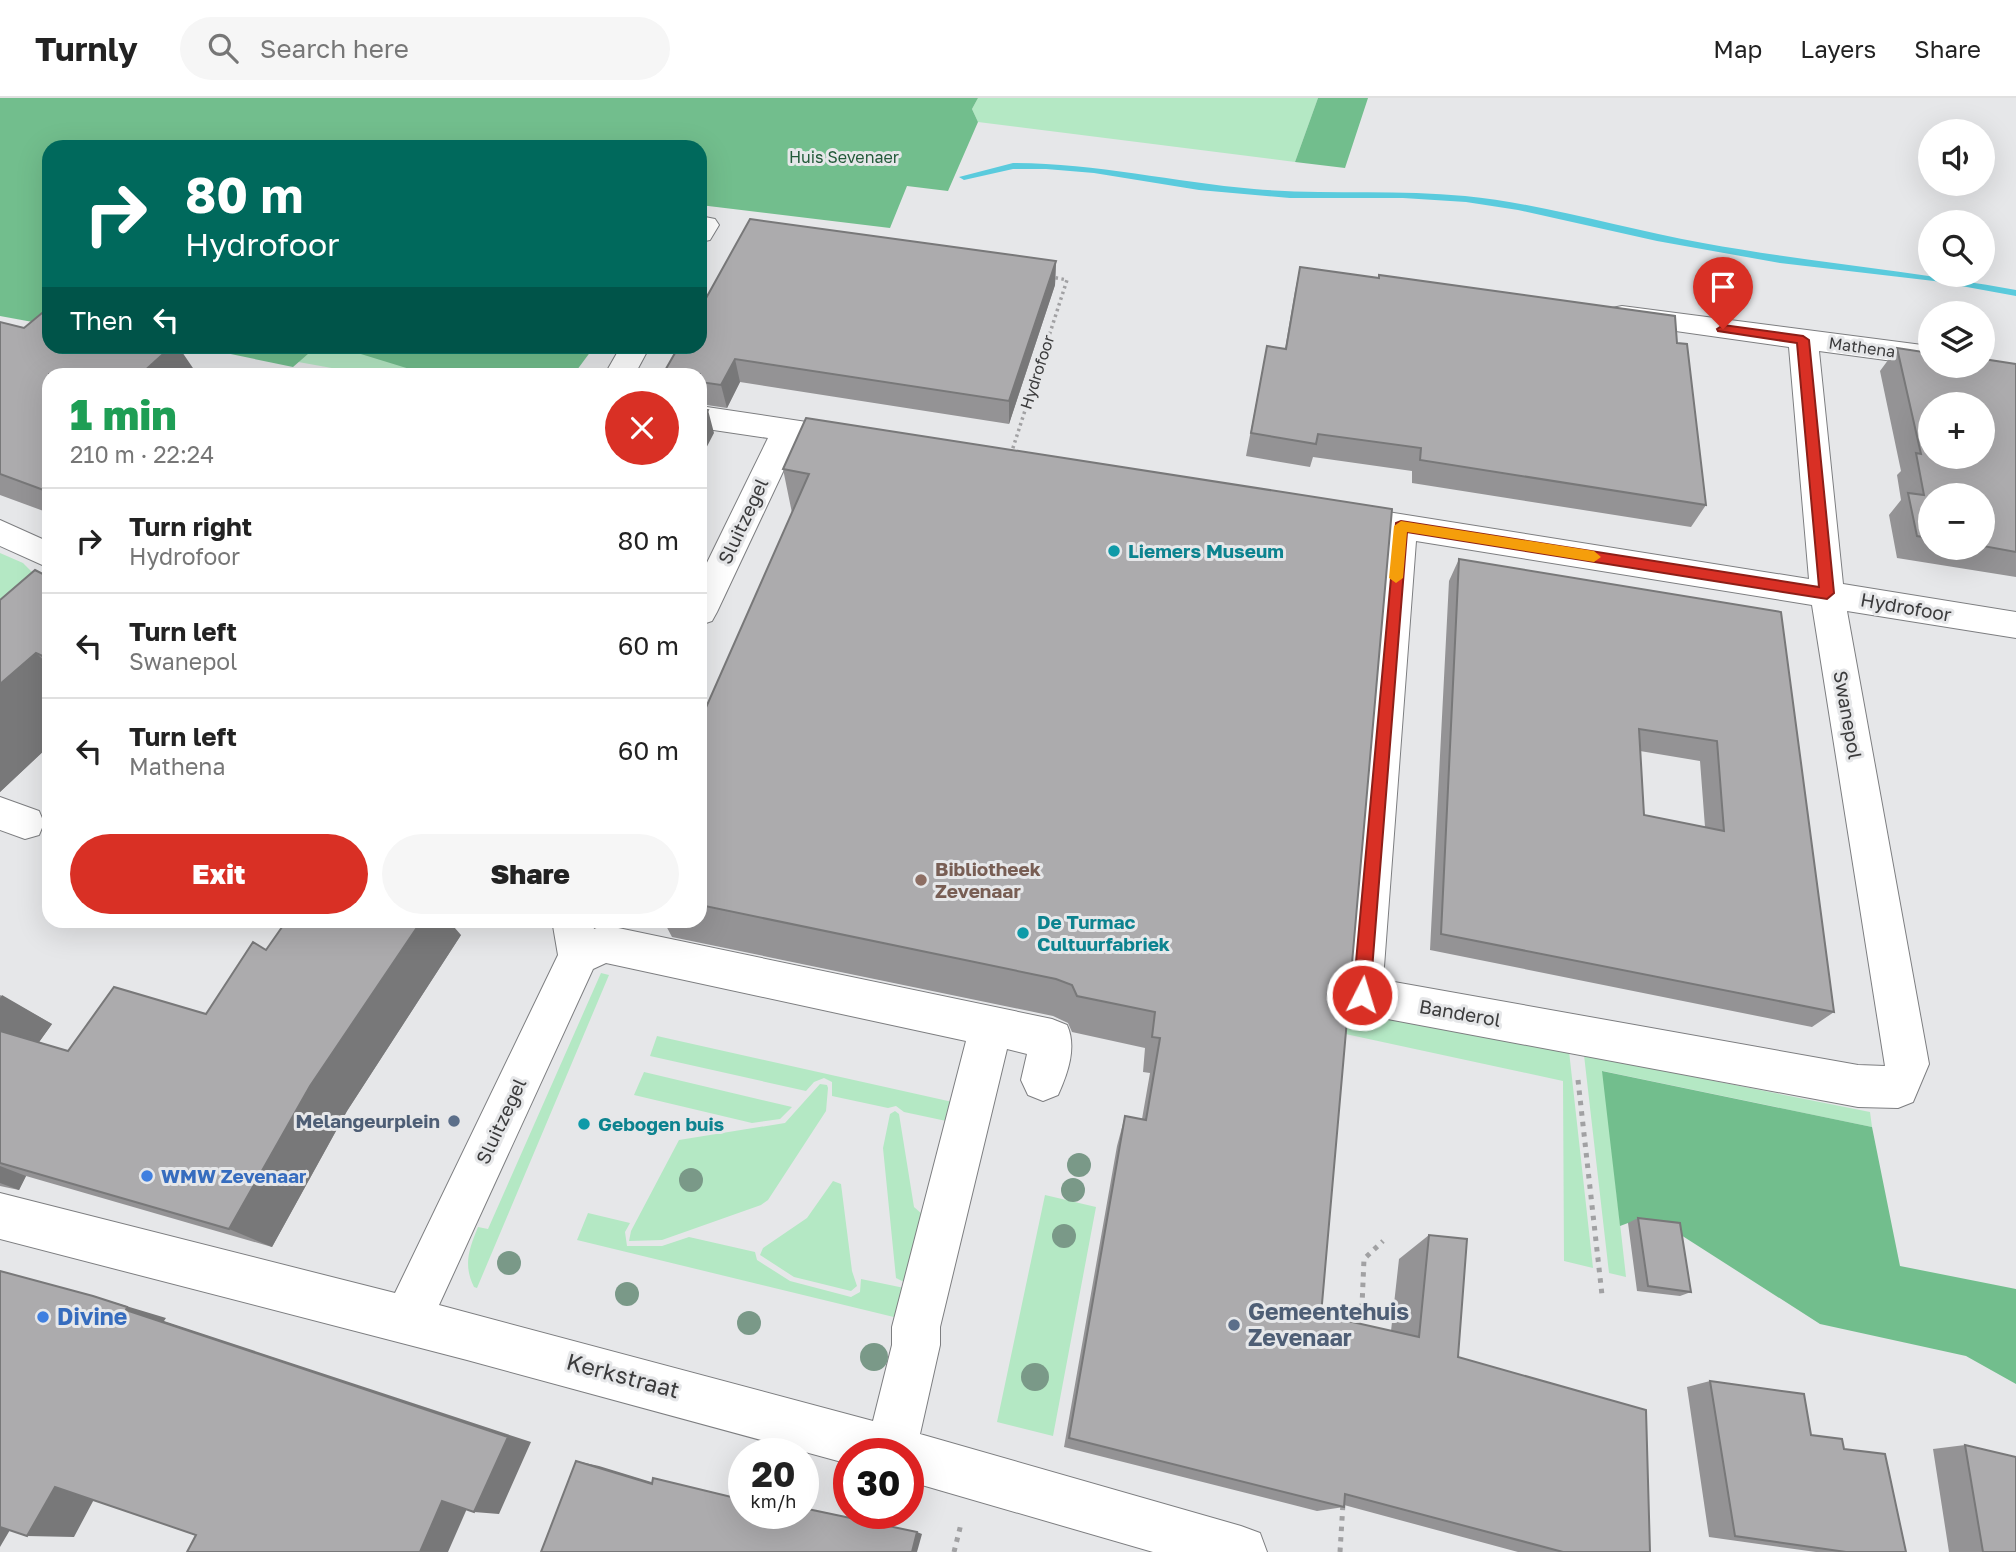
<!DOCTYPE html>
<meta charset="utf-8">
<style>
:root{--surface:#fff;--page:#f6f6f6;--text:#222;--muted:#767676;--line:#e0e0e0;--accent:#d93025}
body{margin:0;font-family:"Golos Text",sans-serif;background:var(--page);color:var(--text);height:100vh;display:flex;flex-direction:column;font-size:26px;white-space:nowrap}
*{box-sizing:border-box;margin:0}
p{font-size:23px;color:var(--muted)}
.icon{flex:none;width:38px;height:38px;fill:none;stroke:currentColor;stroke-width:2;stroke-linecap:round;stroke-linejoin:round}
.map{position:relative;flex:1;overflow:hidden}
.side{position:absolute;left:42px;top:270px;width:665px;height:560px;display:flex;flex-direction:column;background:var(--surface);border-radius:21px;box-shadow:0 7px 28px #0002}
.side>*{flex:none}
.guide{position:absolute;left:42px;top:42px;width:665px;height:214px;border-radius:21px;box-shadow:0 7px 28px #0002;background:#00695c;color:#fff;overflow:hidden}
.buttons{position:absolute;left:1918px;top:21px;display:grid;gap:14px}
.buttons a{display:grid;place-items:center;width:77px;height:77px;border-radius:50%;background:var(--surface);box-shadow:0 7px 28px #0002;font-size:35px}
.speed{position:absolute;left:728px;top:1340px;display:flex;gap:14px;font-size:35px;font-weight:700;text-align:center}
.speed>*{display:grid;place-content:center;width:91px;height:91px;border-radius:50%;background:var(--surface);box-shadow:0 7px 28px #0002;line-height:1}
.speed small{font-size:18px;font-weight:400}
.speed .limit{border:10px solid #d22;background:#fff;color:#111}
.pin{position:absolute;display:grid;place-items:center;width:60px;height:60px;color:#fff;margin:-72px -30px;border-radius:50% 50% 50% 0;rotate:-45deg;box-shadow:0 0 7px #0007}
.pin .icon{rotate:45deg}
.me{position:absolute;width:77px;margin:-38px;rotate:5deg;stroke-linejoin:round;filter:drop-shadow(0 0 5px #0008)}
.turn{display:flex;align-items:center;gap:24px;height:147px;padding:0 28px;font-size:32px}
.turn .icon{width:91px;height:91px;stroke-width:2.5}
.turn b{display:block;font-size:49px;line-height:60px}
.then{display:flex;align-items:center;height:66px;padding:0 28px;background:#0003;gap:14px;font-size:26px}
.round{display:grid;place-items:center;flex:none;width:74px;height:74px;border-radius:37px;background:var(--page)}
.overview{display:flex;align-items:center;justify-content:space-between;height:119px;padding:0 28px}
h1{font-size:42px;font-weight:800;line-height:52px;color:#1e9e55}
.cta{display:flex;gap:14px;margin-top:auto;padding:14px 28px}
.cta a{flex:1;height:80px;border-radius:42px;background:var(--accent);color:#fff;font-size:28px;font-weight:800;line-height:80px;text-align:center}
.cta a+a{background:var(--page);color:var(--text)}
ul{padding:0;list-style:none}
li{display:flex;align-items:center;gap:21px;height:105px;padding:0 28px;border-top:2px solid var(--line)}
li div{flex:1}
li b{display:block;font-size:26px}
li em{font-style:normal}
header{display:flex;align-items:center;gap:42px;box-sizing:border-box;height:98px;padding:0 35px;background:var(--surface);border-bottom:2px solid var(--line)}
header strong{font-size:33px}
nav{display:flex;gap:38px;margin-inline-start:auto;font-size:24px}
.search{width:490px;height:63px;background:var(--page);display:flex;align-items:center;gap:18px;box-sizing:border-box;padding:0 24px;border-radius:38px;color:var(--muted);font-size:26px}
.map>svg:first-child{display:block}
.green{fill:#b4e8c4}
.forest{fill:#72be8d}
.lines{fill:none;stroke-linecap:round;stroke-linejoin:round}
.stream{fill:#5acbdd;fill-rule:evenodd}
.minor-casing{stroke:#7d7e80;stroke-width:2}
.path-far1{stroke:#a1a1a3;stroke-width:3.5;stroke-dasharray:2.5 3.5;stroke-linecap:butt}
.path{stroke:#a1a1a3;stroke-width:5;stroke-dasharray:4.5 6;stroke-linecap:butt}
.minor{fill:#fff;fill-rule:evenodd}
.tree{fill:#7a9988}
.wall{fill:#949395;fill-rule:evenodd}
.shaded-wall{fill:#787879}
.building{fill:#acabad;stroke:#787879;stroke-width:2;fill-rule:evenodd}
.route{fill:#d93025;stroke:#8d1f18;stroke-width:2}
.slow{fill:#f59e0b}
.culture-dot{fill:#0f9aa8;stroke:#e6e7e9;stroke-width:2.5}
.education-dot{fill:#8d6e63;stroke:#e6e7e9;stroke-width:2.5}
.service-dot{fill:#5c6f8a;stroke:#e6e7e9;stroke-width:2.5}
.shop-dot{fill:#3f7fe0;stroke:#e6e7e9;stroke-width:2.5}
.labels{text-anchor:middle;stroke-width:6;stroke-linejoin:round;paint-order:stroke}
.far-park-label{font-size:16px;fill:#225a39;stroke:#e6e7e9}
.far-street-label{font-size:16px;fill:#3b3b3c;stroke:#e6e7e9}
.street-label{font-size:19px;fill:#3b3b3c;stroke:#e6e7e9}
.culture-label{font-size:19px;font-weight:bold;fill:#0d838f;stroke:#e6e7e9;text-anchor:start}
.education-label{font-size:19px;font-weight:bold;fill:#785e54;stroke:#e6e7e9;text-anchor:start}
.service-label{font-size:19px;font-weight:bold;fill:#4e5e75;stroke:#e6e7e9;text-anchor:end}
.shop-label{font-size:19px;font-weight:bold;fill:#366cbe;stroke:#e6e7e9;text-anchor:start}
.near-service-label{font-size:23px;font-weight:bold;fill:#4e5e75;stroke:#e6e7e9;text-anchor:start}
.near-shop-label{font-size:23px;font-weight:bold;fill:#366cbe;stroke:#e6e7e9;text-anchor:start}
.near-street-label{font-size:23px;fill:#3b3b3c;stroke:#e6e7e9}
</style>
<header>
<strong>Turnly</strong>
<div class="search"><svg class="icon" aria-label="search" viewBox="0 0 24 24"><circle cx="10" cy="10" r="6"/><path d="M15 15l6 6"/></svg>Search here</div>
<nav><a>Map</a><a>Layers</a><a>Share</a></nav>
</header>
<div class="map">
<svg width="2016" height="1454" viewBox="0 0 2016 1454">
<rect width="100%" height="100%" fill="#e6e7e9"/>
<path class="green" d="M978,0H1318L1295,64L978,24L972,11Z
M216,249H573L551,276H365Z
M0,455L23,465L35,477L0,561Z
M601,875L609,877L477,1190L474,1189C463,1167 469,1151 478,1129L488,1131Z
M1345,906L1569,953L1593,1170L1564,1163L1563,983L1327,932Z
M657,938L957,1005L951,1024L904,1014L896,1008L888,1010L832,998V984L824,980L814,984L806,993L650,958Z
M1584,957L1870,1014L1872,1029L1603,973L1626,1179L1609,1175Z
M644,974L792,1009L780,1021L752,1025L634,997Z
M820,986L827,987L828,990L826,1013L768,1102L761,1107L662,1142L629,1143L631,1133L679,1042L785,1025Z
M895,1013L899,1016L914,1109L922,1116L904,1184L896,1180L883,1050L890,1016Z
M833,1083L841,1086L852,1173L857,1188L851,1193L794,1179L760,1157L763,1150L807,1120Z
M1045,1097L1096,1109L1053,1338L997,1324Z
M588,1115L630,1125L625,1134L627,1148H662L689,1139L755,1154L757,1162L790,1183L851,1199L860,1194L861,1181L909,1191L902,1221L577,1142Z"/>
<path class="forest" d="M0,0H978L972,11L978,24L948,93L907,88L890,130L700,107V49H49V227L0,218Z
M1318,0H1368L1345,70L1295,64Z
M197,249H316L293,269Z
M338,249H594L574,276H426Z
M1602,973L1872,1029L1900,1168L2016,1191V1286L1966,1258L1820,1226L1670,1130L1628,1125L1620,1128Z"/>
<g class="lines">
<path class="stream" d="M1013,65C1094,65 1173,84 1254,91C1324,97 1395,91 1465,98C1545,106 1624,131 1703,145C1807,164 1912,173 2016,192V198L1934,183L1780,165L1657,143L1518,112L1466,104L1403,100H1290L1199,92L1094,75L1046,71H1013L964,82L959,79Z"/>
<g class="minor-casing">
<path id="minor" d="M705,119L715,121L719,127L710,142L700,144V120Z
M1622,208L1930,248V268L1819,253L1843,486L2016,514V540L1847,513L1929,966L1913,1004L1898,1010L1858,1009L1361,916L1346,911L1340,897L1384,437L1363,432L1359,424L1363,416L1375,412L1809,481L1789,249L1612,224L1608,217L1612,210ZM1416,443L1812,507L1885,968L1858,967L1383,882Z
M621,248H650L635,276H605Z
M700,308L853,331L864,334L869,342L864,350L853,353L797,344L717,514L712,523L700,527V479L768,340L700,330Z
M0,422L49,444V470L0,448Z
M0,699L39,713L44,725L39,737L25,741L0,732Z
M552,822H592L594,831L604,827L1052,921L1067,927C1077,949 1068,975 1058,997L1043,1003L1028,997L1021,982L1027,956L1007,951L940,1229V1247L920,1336L1241,1428L1260,1435L1267,1454H1153L908,1383V1356H849V1366L467,1262L0,1141V1095L395,1195L558,857ZM606,865L966,943L892,1229V1247L873,1323L439,1207L593,871Z"/>
</g>
<path class="path-far1" d="M1011,356L1067,182L1052,179"/>
<path class="path" d="M1578,982L1602,1197
M1361,1231L1364,1161L1383,1143
M954,1454L961,1426
M1340,1454L1343,1405"/>
<use href="#minor" class="minor"/>
</g>
<g class="tree">
<circle cx="1079" cy="1067" r="12"/>
<circle cx="691" cy="1082" r="12"/>
<circle cx="1073" cy="1092" r="12"/>
<circle cx="1064" cy="1138" r="12"/>
<circle cx="509" cy="1165" r="12"/>
<circle cx="627" cy="1196" r="12"/>
<circle cx="749" cy="1225" r="12"/>
<circle cx="874" cy="1259" r="14"/>
<circle cx="1035" cy="1279" r="14"/>
</g>
<path class="wall" d="M1056,163L1055,187L1009,326L740,284L727,310L700,306V276H663Z
M1300,169L1677,245L1706,407L1691,429L1412,385V373L1313,359L1310,369L1246,358L1267,248L1285,251L1295,193Z
M0,224L49,276V415L0,397Z
M1897,250L2016,266V479L1897,460L1889,417L1901,402L1897,377L1901,373L1880,273ZM1930,397H1983V450H1930Z
M783,371L1392,411L1321,1217L1391,1233L1399,1161L1429,1137L1458,1259L1650,1454H1518L1344,1407V1409L1317,1413L1064,1349L1117,1048L1125,1018L1142,1021L1150,975L1143,974L1145,950L1072,934L1068,925L1053,918L672,839L663,822H700V623L792,415Z
M1459,461L1781,514L1834,914L1812,929L1430,852L1449,483ZM1640,653L1700,663L1705,729L1644,717Z
M49,479V648L0,694V502Z
M461,837L347,1013L272,1149L26,1078L19,1092L0,1088V897L52,926L39,944L68,953L206,916L266,852Z
M1638,1120L1691,1194L1680,1198L1637,1193L1628,1125Z
M1710,1283L1811,1337L1844,1351L1906,1454H1816L1709,1439L1687,1289Z
M1965,1347L2016,1454H1949L1933,1351Z"/>
<path class="shaded-wall" d="M1056,163L1055,187L1009,326V303Z
M172,248H178L197,276H141Z
M735,261L740,284L727,310L721,287Z
M708,312L714,335L700,362V327Z
M36,555L49,567V648L0,694V586Z
M422,822H448L461,837L347,1013L272,1149L229,1131L310,988Z
M2,897L52,926L32,954L0,938V900Z
M0,1068L26,1078L19,1092L0,1085Z
M93,1198L166,1220L164,1223L531,1344L499,1416L474,1414L126,1212Z
M576,1363L599,1368L671,1390L652,1386Z
M55,1389L99,1392L74,1439L27,1438Z
M442,1403L469,1406L448,1454H420Z
M0,1419L17,1420L0,1449Z
M917,1434L922,1436L917,1454H912Z"/>
<path class="building" d="M750,121L1056,163L1009,303L735,261L721,287L700,284V276H663L679,248H700V211Z
M1300,169L1379,180V177L1675,218L1677,245L1687,246L1706,407L1420,362L1421,350L1318,336L1316,346L1251,335L1267,248L1286,251Z
M48,210L49,248H172L141,276H49V394L0,376V224L24,230Z
M1897,250L1930,255V268H1983V261L2016,266V454L1983,448V397H1930V440L1917,438L1908,395L1924,397L1916,355L1921,356ZM1930,306H1983V359H1930Z
M700,311L708,312L700,327Z
M806,320L1392,411L1321,1217L1419,1239L1429,1137L1467,1141L1458,1259L1646,1312L1650,1454H1563L1345,1396L1344,1409L1069,1340L1125,1018L1146,1022L1160,940L1152,939L1155,914L1077,898L1072,887L1056,881L700,807V623L809,376L783,371Z
M1459,461L1781,514L1834,914L1441,836ZM1639,631L1717,643L1724,733L1644,717Z
M35,472L49,479V561L36,555L0,586V502Z
M287,822H422L310,988L229,1131L0,1065V933L68,953L114,889L206,916L253,844L266,852Z
M1638,1120L1680,1125L1691,1194L1648,1188Z
M0,1173L93,1198L127,1209L126,1212L508,1339L474,1414L442,1403L420,1454H187L196,1437L55,1389L27,1438L0,1429Z
M1710,1283L1804,1296L1811,1337L1842,1341L1844,1351L1885,1356L1906,1454H1846L1735,1438Z
M1965,1347L2016,1359V1454H1983Z
M576,1363L652,1386L653,1380L744,1402V1416H803V1410L917,1434L912,1454H541Z"/>
<path class="route" d="M1723,227L1803,238L1809,242L1834,495L1827,501L1407,434L1370,897L1368,903L1362,905L1355,903L1353,897L1396,425L1401,423L1819,489L1797,245L1718,233L1717,231Z"/>
<path class="slow" d="M1401,423L1594,453L1601,459L1594,464L1407,434L1403,480L1396,485L1389,480L1394,428Z"/>
<g class="culture-dot">
<circle cx="1114" cy="453" r="7"/>
<circle cx="1023" cy="835" r="7"/>
<circle cx="584" cy="1026" r="7"/>
</g>
<circle class="education-dot" cx="921" cy="782" r="7"/>
<g class="service-dot">
<circle cx="454" cy="1023" r="7"/>
<circle cx="1234" cy="1227" r="7"/>
</g>
<g class="shop-dot">
<circle cx="147" cy="1078" r="7"/>
<circle cx="43" cy="1219" r="7"/>
</g>
<g class="labels">
<g class="far-park-label">
<text x="844" y="65">Huis Sevenaer</text>
</g>
<g class="far-street-label">
<text transform="translate(1862 249) rotate(8)" y="6">Mathena</text>
<text transform="translate(1037 274) rotate(-72)" y="6">Hydrofoor</text>
</g>
<g class="street-label">
<text transform="translate(743 423) rotate(-65)" y="7">Sluitzegel</text>
<text transform="translate(1906 509) rotate(10)" y="7">Hydrofoor</text>
<text transform="translate(1848 617) rotate(80)" y="7">Swanepol</text>
<text transform="translate(1460 915) rotate(10)" y="7">Banderol</text>
<text transform="translate(501 1023) rotate(-65)" y="7">Sluitzegel</text>
</g>
<g class="culture-label">
<text x="1128" y="460">Liemers Museum</text>
<text x="1037" y="831">De Turmac<tspan x="1037" dy="22">Cultuurfabriek</tspan></text>
<text x="598" y="1033">Gebogen buis</text>
</g>
<g class="education-label">
<text x="935" y="778">Bibliotheek<tspan x="935" dy="22">Zevenaar</tspan></text>
</g>
<g class="service-label">
<text x="440" y="1030">Melangeurplein</text>
</g>
<g class="shop-label">
<text x="161" y="1085">WMW Zevenaar</text>
</g>
<g class="near-service-label">
<text x="1248" y="1222">Gemeentehuis<tspan x="1248" dy="26">Zevenaar</tspan></text>
</g>
<g class="near-shop-label">
<text x="57" y="1227">Divine</text>
</g>
<g class="near-street-label">
<text transform="translate(623 1278) rotate(15)" y="8">Kerkstraat</text>
</g>
</g>
</svg>
<div class="buttons">
<a><svg class="icon" aria-label="sound" viewBox="0 0 24 24"><path d="M4 9h4l5-4v14l-5-4H4zM17 9q2 3 0 6"/></svg></a>
<a><svg class="icon" aria-label="search" viewBox="0 0 24 24"><circle cx="10" cy="10" r="6"/><path d="M15 15l6 6"/></svg></a>
<a><svg class="icon" aria-label="layers" viewBox="0 0 24 24"><path d="M12 4l9 5-9 5-9-5zM3 14l9 5 9-5"/></svg></a>
<a>+</a>
<a>−</a>
</div>
<div class="speed"><div>20<small>km/h</small></div><div class="limit">30</div></div>
<div class="pin" style="left:1723px;top:231px;background:#d93025"><svg class="icon" aria-label="arrive" viewBox="0 0 24 24"><path d="M6 21V4h12l-3 4 3 4H6"/></svg></div>
<svg class="me" style="left:1362px;top:897px" viewBox="-20 -20 40 40"><circle r="17" fill="#d93025" stroke="#fff" stroke-width="3"/><path d="M0-11L8 9 0 5-8 9z" fill="#fff"/></svg>
<div class="guide">
<div class="turn"><svg class="icon" aria-label="right" viewBox="0 0 24 24"><path d="M7 20v-9h11M14 6l5 5-5 5"/></svg><div><b>80 m</b>Hydrofoor</div></div>
<div class="then">Then<svg class="icon" aria-label="left" viewBox="0 0 24 24"><path d="M17 20v-9H6M10 6l-5 5 5 5"/></svg></div>
</div>
<section class="side">
<div class="overview"><div><h1>1 min</h1><p>210 m · 22:24</p></div><a class="round" style="background:#d93025;color:#fff"><svg class="icon" aria-label="close" viewBox="0 0 24 24"><path d="M6 6l12 12M18 6L6 18"/></svg></a></div>
<ul>
<li><svg class="icon" aria-label="right" viewBox="0 0 24 24"><path d="M7 20v-9h11M14 6l5 5-5 5"/></svg><div><b>Turn right</b><p>Hydrofoor</p></div><em>80 m</em></li>
<li><svg class="icon" aria-label="left" viewBox="0 0 24 24"><path d="M17 20v-9H6M10 6l-5 5 5 5"/></svg><div><b>Turn left</b><p>Swanepol</p></div><em>60 m</em></li>
<li><svg class="icon" aria-label="left" viewBox="0 0 24 24"><path d="M17 20v-9H6M10 6l-5 5 5 5"/></svg><div><b>Turn left</b><p>Mathena</p></div><em>60 m</em></li>
</ul>
<div class="cta"><a>Exit</a><a>Share</a></div>
</section>
</div>
